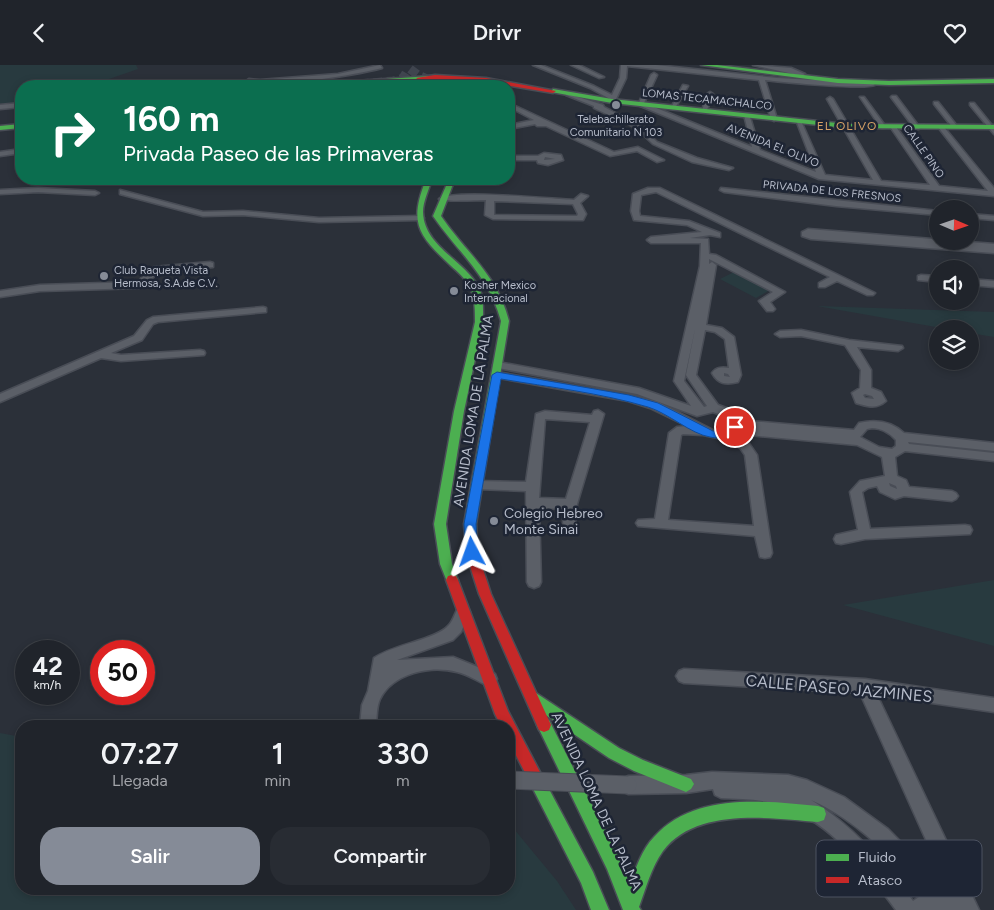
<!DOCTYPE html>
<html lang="es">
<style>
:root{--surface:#20242b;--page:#282c33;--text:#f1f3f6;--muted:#a2a4a9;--line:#3d4147;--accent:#858b97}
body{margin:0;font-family:Figtree,sans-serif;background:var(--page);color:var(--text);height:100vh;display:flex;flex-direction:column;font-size:19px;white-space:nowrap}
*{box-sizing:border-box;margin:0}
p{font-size:16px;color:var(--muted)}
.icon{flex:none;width:28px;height:28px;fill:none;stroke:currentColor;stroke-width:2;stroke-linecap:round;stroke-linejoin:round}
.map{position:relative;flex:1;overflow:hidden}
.details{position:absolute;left:15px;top:655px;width:500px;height:175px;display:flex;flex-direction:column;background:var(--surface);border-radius:20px;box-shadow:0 2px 8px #0003,0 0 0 1px var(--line)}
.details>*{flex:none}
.top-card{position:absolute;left:15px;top:15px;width:500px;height:105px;border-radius:20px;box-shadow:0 2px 8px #0003,0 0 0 1px var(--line);background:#0b6e4f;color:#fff;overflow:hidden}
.needle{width:32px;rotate:92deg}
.fabs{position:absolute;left:929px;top:135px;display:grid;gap:10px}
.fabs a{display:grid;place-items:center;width:50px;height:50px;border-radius:50%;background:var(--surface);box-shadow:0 2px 8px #0003,0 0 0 1px var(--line);font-size:25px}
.speed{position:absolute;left:15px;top:575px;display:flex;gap:10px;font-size:25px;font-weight:700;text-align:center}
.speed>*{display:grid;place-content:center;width:65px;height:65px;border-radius:50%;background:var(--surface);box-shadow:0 2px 8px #0003,0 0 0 1px var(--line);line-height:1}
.speed small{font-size:12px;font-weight:400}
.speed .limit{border:8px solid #d22;background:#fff;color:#111}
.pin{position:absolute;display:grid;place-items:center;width:42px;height:42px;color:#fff;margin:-21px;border:2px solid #fff;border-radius:50%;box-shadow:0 1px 5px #0007}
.me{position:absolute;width:55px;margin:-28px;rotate:356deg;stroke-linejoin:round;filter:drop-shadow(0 0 4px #0008)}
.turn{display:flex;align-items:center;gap:18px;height:105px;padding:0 25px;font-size:22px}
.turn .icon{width:65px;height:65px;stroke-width:2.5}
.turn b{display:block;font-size:35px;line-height:42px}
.eta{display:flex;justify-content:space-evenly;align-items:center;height:85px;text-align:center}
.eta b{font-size:30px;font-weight:600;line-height:35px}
.cta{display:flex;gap:10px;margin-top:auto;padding:10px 25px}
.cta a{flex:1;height:58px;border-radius:20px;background:var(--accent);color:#fff;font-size:20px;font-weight:600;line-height:58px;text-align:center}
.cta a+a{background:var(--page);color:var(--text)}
header{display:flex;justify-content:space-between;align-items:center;height:65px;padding:0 25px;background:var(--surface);font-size:22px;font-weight:600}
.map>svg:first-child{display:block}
.green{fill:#283a3f}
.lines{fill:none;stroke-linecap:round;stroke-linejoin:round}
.secondary-tunnel{stroke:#40454f;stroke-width:9;stroke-dasharray:9 4.5;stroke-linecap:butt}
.street-casing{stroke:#494d56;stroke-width:3}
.fast-casing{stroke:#494d56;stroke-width:3}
.jam-casing{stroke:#494d56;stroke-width:3}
.street{fill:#5b5f67;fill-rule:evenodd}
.fast{fill:#4caf50;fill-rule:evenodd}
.jam{fill:#c62828;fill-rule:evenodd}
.street-bridge-casing{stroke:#494d56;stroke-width:19;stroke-linecap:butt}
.street-bridge{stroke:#5b5f67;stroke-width:17}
.route{fill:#1a73e8;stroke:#114b97}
.poi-dot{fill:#858b97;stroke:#1e2534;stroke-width:2}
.labels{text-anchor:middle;stroke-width:5;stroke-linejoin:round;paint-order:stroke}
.far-street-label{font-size:11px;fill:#b6bcca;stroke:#1e2534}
.far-poi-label{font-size:11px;fill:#b6bcca;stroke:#1e2534;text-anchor:start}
.far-neighbourhood-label{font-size:12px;letter-spacing:1px;fill:#d4a066;stroke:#1e2534}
.street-label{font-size:14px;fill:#b6bcca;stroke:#1e2534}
.poi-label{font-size:14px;fill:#b6bcca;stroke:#1e2534;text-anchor:start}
.near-street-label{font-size:16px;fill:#b6bcca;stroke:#1e2534}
.key{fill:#1e2534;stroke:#4c5261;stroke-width:1}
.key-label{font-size:14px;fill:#b6bcca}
</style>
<header><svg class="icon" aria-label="back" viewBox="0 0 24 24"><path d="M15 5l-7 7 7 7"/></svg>Drivr<svg class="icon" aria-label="heart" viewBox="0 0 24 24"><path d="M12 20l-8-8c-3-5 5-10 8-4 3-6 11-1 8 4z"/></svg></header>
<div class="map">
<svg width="994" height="845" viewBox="0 0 994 845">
<rect width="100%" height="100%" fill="#2b3039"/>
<path class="green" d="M0,0H136L138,4L89,21H21V38L0,39Z
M226,114H321L318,119L224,116Z
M734,207L770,225L756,233L720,214Z
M817,241L994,247V272L970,268V264H947Z
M994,515V581L843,540Z
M0,668L21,672V824H509V758L557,816L576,845H0Z"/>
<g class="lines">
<path class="secondary-tunnel" d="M410,4L418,10L440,20
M333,21L393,16L403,13L406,8"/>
<g class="street-casing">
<path id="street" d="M380,0L382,3C359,9 263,26 246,16L249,14L260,15L338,9Z
M533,0H541L594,21L612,30L620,13L621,0H656L777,13L872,18L875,20C865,25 782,17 765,15L777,54L774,56L771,54L759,15L627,1L626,13L615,36L612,38L609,36L610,34L590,23Z
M571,0H579L604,12L599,13Z
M753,0L791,3L805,9L802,11Z
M654,8L657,10L644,38L752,82L744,50L749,49L760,85L816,107L796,55L801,56L825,110L873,115L827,34L830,32L833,34L881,116L930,120L891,63L894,61L896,62L939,121L988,126L938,62L943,61L994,123V131L819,114L638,40L651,10Z
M683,20L688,21L675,43H671Z
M710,27L713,29L707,45L702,46L707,29Z
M566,28L603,40L604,42L640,61L657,77L697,93L733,103L729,105L692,97L653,79L636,63L594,43V41L566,30Z
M892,31H896L920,63L919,64H915L891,32Z
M860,32H864L886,62L885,63H881Z
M934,37H938L957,61V63H953L934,39Z
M21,38V42L0,44V40Z
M509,38L614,87L638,82L664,95L657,97L637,86L610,91L546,61H537L535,59L509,64V60L534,55L509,42Z
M970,38H974L994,63V69L970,40Z
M21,84V88L0,91V87Z
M544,88L561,90L563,95L548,100L538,98L537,95H509V91H538ZM545,92L555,94L544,95Z
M38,123L95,126L99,128L95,130L38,127L0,129V125Z
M648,123H660L875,228L873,230H867L837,216L825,222H819V218L830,212L656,127L641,130L639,146L640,151L689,156L720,168V172L710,170L690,173L708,174L709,189L716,190L785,227L770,237L775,244L773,246H767L759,236L773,227L709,194V199L712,197L716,200L706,260L722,263L734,272L741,310L738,317C726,320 718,319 712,308C716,302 722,302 729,303L725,274L715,267L705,265L696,310L718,340L732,345L738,355L854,365L859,358C876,354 891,356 904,368L994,378V386L908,377L909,379L994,388V396L905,386L895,392L897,411L906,415L909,422L952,426L956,428L958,431L956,434L952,436L904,431L895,434L880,427L877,421L868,423L862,427L870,464L965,460L970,461L972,465L970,469L865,474L841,479L836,478L834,474L836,470L858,465L850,427L860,416L885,411L882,392L857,380L738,369L748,377L757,390L772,488L770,492L765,493L760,492L755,471L638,461L636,458L638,455L655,454L669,368L677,362L687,361L650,343L628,336L493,312L492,310L497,307L633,331L658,337L713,365L721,366L728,363L729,358L724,351L713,347L697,351L637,329L498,303L493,300L498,297L639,323L691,341L674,316L700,201L701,178H651L647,175L651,172L702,167L687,160L634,155L631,146L633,129ZM695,264L686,310L707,341L704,342L684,316ZM724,308L728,309L730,312L724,311ZM872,363C881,363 890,368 896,375V381L892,384L879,382L860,372L867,364ZM683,369L703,370L723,374L727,373L740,383L745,390L754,461L668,455L681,370ZM889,418L896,421L897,424L890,421Z
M721,123L938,146V150L836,141L724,127L720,125Z
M120,125L203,147L243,146L319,153L420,151L424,153L420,155L319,157L243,150L203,151L120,129Z
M581,129L588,131L580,138L586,149L583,155H580L493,154L485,150L486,135C477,135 444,137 439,134C453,124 551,134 574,135ZM494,136L573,139L578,149L577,151L494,150Z
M970,149L994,151V155L970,153Z
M808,164L994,179V188L811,174L802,171V167Z
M210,197L213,198V202L160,207L139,223L40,226L0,232V226L40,220L137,217L154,202Z
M921,210L938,211V217L918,215V211Z
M970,214L994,216V222L970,220Z
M263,242L266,243V247L158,257L153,259L142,275L111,288L121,290L200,285L204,286L205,288L204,290L121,296L101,293L0,337V329L134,271L147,255L153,252Z
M801,265L849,275L902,281L903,283L898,286L857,282L871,305V323L881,327L886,336C876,345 867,341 856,338L852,328L860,323L861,305L845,280L801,271L780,272L775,269L780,266ZM865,329L872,331L874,334L865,333L863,330Z
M598,345L604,349L577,439L575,461H565L563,458L564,444L539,443L541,517L539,521L534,523L529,521L527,517L526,426L477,424L473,423L471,420L473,417L477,416L526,417L536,349L545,346L592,350L594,346ZM545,354L590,357L566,434L539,433Z
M463,541L468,543L470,547L461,567L453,575L397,595L453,592L495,609L497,614L495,619L489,621C478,617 468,609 457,607C431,600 393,608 380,634C376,643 377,652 376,661H360L362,640L368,626L374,593C394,579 436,575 449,560C453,556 455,548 458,543Z
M684,604L865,614L994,633V647L877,630L979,845H896C867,806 833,759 785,742C765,734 742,734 721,733L715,730L713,724L686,728L628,729L622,726L619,720L622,714L628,711L686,710L712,707L788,710L807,715L844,732L888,764L949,826L860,628L684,618L679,616L676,611L679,606ZM811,735C858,756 890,791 925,828L913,836C883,797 854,761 811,735Z"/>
</g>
<g class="fast-casing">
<path id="fast" d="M701,0H717L838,14L889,16L994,14V18L889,20L838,18Z
M430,11L432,14L333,21H310L313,19Z
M553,24L612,34L846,59L994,60V64L846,63L612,38L551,27Z
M21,59V63L0,65V61Z
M426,114H432C429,125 423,136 423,147C424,182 465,195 479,223C484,233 483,246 483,257L464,346L446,459L452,499L458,515L456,519L452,520L448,519L440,499L434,459L454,346L475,257C475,246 475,233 470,223C466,214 458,207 450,200C417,169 409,158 426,114Z
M449,114H455L441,151C467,189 497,209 509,256L476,459L478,487L481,498L479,501L475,503L471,501L466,487L464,459L501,256C488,209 459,189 433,151Z
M533,626L619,683L643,695L691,714L694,719L691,724L686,727L634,706L609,693L528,638L526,633L528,628Z
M544,653L549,655L619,793L630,819C636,803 642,784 654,772C694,727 764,736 818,741L824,743L826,749L824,755L818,757C771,753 696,742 663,786C651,803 646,823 639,842L641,845H623L607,804L537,660L539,655Z
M536,706L541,709L593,807L609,845H591L581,818L528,714L531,709Z"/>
</g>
<g class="jam-casing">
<path id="jam" d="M435,10L486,13L556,26L553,28L468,14L419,15L416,13Z
M475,493L479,495L481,498L491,529L551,660L549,665L544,667L539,665L479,529L469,498L471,495Z
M452,510L456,511L458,515L508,646L541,709L544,714L541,719L536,722L531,719L509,677V661H501L495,649L446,515L448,511Z"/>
</g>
<use href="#street" class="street"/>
<use href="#fast" class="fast"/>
<use href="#jam" class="jam"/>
<g class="street-bridge-casing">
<path id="street-bridge" d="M509,715L628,720"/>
</g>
<use href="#street-bridge" class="street-bridge"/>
</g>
<path class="route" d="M497,307L629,330L658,338L713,366H722L735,358L740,362C734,372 722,375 710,372C691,369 668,348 648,342C601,328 549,322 501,314L476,459L478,487L476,491H467L465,487L464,459L492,310Z"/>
<g class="poi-dot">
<circle cx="616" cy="40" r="5"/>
<circle cx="104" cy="211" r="5"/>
<circle cx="454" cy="226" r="5"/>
<circle cx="494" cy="456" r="5"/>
</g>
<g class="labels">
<g class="far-street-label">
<text transform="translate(707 34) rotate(6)" y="4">LOMAS TECAMACHALCO</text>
<text transform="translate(773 80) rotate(22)" y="4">AVENIDA EL OLIVO</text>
<text transform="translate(924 86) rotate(55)" y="4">CALLE PINO</text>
<text transform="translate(832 126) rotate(6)" y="4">PRIVADA DE LOS FRESNOS</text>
</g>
<g class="far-poi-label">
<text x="616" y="58" text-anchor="middle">Telebachillerato<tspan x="616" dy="13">Comunitario N 103</tspan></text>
<text x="114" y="209">Club Raqueta Vista<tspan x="114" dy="13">Hermosa, S.A.de C.V.</tspan></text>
<text x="464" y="224">Kosher Mexico<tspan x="464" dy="13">Internacional</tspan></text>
</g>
<g class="far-neighbourhood-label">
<text x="847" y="65">EL OLIVO</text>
</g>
<g class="street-label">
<text transform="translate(473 346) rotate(-81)" y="5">AVENIDA LOMA DE LA PALMA</text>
<text transform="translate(597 736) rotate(65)" y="5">AVENIDA LOMA DE LA PALMA</text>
</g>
<g class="poi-label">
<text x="504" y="453">Colegio Hebreo<tspan x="504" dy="16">Monte Sinai</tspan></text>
</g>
<g class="near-street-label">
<text transform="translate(839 623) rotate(5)" y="6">CALLE PASEO JAZMINES</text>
</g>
</g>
<rect x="816" y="775" width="166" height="57" rx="8" class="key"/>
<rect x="826" y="789" width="23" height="7" fill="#4caf50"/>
<rect x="826" y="812" width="23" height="6" fill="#c62828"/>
<g class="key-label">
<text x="858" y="797">Fluido</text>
<text x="858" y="820">Atasco</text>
</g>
</svg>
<div class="fabs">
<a><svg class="needle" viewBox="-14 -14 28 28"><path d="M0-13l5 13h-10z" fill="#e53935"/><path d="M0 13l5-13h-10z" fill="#a2a4a9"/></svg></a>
<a><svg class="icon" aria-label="sound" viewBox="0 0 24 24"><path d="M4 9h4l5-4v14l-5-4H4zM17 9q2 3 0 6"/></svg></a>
<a><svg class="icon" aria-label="layers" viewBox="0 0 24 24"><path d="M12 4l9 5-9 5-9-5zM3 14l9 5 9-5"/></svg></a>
</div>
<div class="speed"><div>42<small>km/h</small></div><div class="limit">50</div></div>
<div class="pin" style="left:735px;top:362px;background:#d93025"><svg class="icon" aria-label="arrive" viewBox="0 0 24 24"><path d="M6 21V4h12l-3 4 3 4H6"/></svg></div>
<svg class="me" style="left:472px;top:487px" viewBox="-20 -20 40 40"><path d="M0-17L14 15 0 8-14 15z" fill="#1a73e8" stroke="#fff" stroke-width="4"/></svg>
<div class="top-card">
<div class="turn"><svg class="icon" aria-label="right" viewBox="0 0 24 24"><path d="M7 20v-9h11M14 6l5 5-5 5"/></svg><div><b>160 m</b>Privada Paseo de las Primaveras</div></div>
</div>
<section class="details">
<div class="eta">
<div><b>07:27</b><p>Llegada</p></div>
<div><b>1</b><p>min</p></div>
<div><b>330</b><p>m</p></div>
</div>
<div class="cta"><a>Salir</a><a>Compartir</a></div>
</section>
</div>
